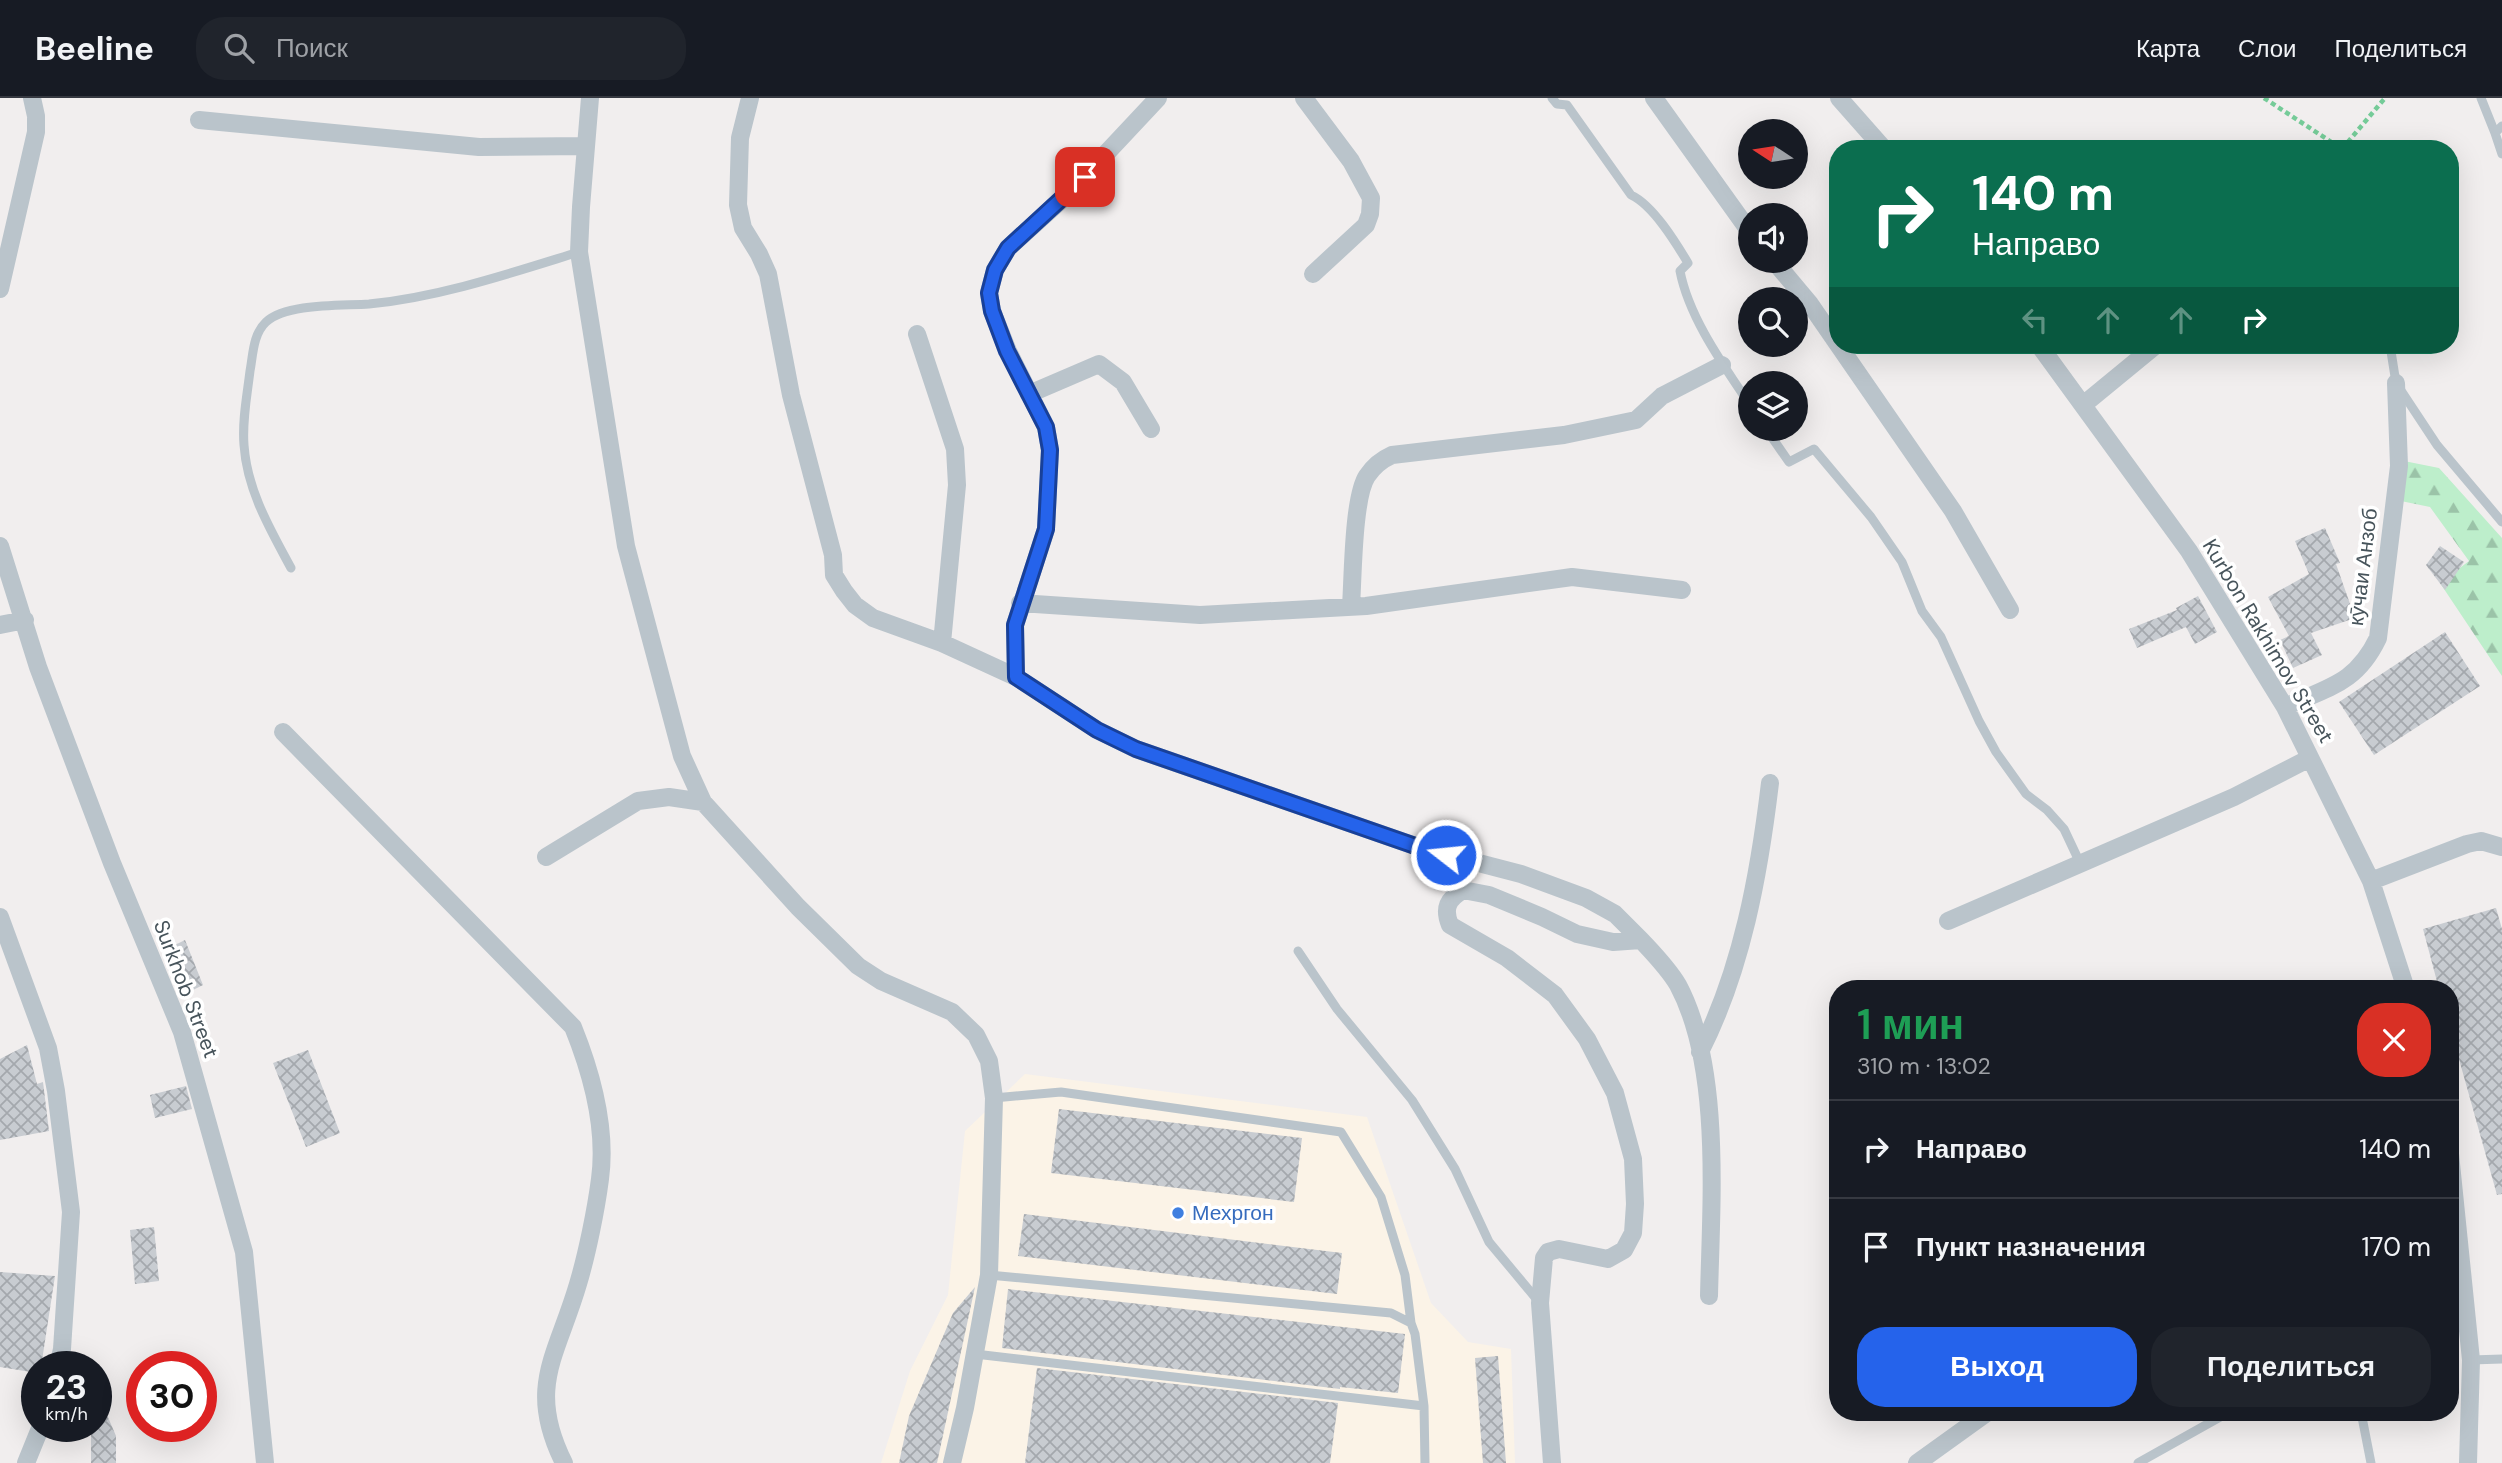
<!DOCTYPE html>
<html lang="ru">
<meta charset="utf-8">
<style>
:root{--surface:#171b24;--page:#20242c;--text:#f1f3f6;--muted:#9ea1a6;--line:#363941;--accent:#2563eb}
body{margin:0;font-family:"DM Sans",sans-serif;background:var(--page);color:var(--text);height:100vh;display:flex;flex-direction:column;font-size:26px;white-space:nowrap}
*{box-sizing:border-box;margin:0}
p{font-size:23px;color:var(--muted)}
.icon{flex:none;width:38px;height:38px;fill:none;stroke:currentColor;stroke-width:2;stroke-linecap:round;stroke-linejoin:round}
.map{position:relative;flex:1;overflow:hidden}
.sheet{position:absolute;left:1829px;top:882px;width:630px;height:441px;display:flex;flex-direction:column;background:var(--surface);border-radius:28px;box-shadow:0 7px 28px #0002}
.sheet>*{flex:none}
.hud{position:absolute;left:1829px;top:42px;width:630px;height:214px;border-radius:28px;box-shadow:0 7px 28px #0002;background:#0b6e4f;color:#fff;overflow:hidden}
.needle{width:46px;rotate:282deg}
.tools{position:absolute;left:1738px;top:21px;display:grid;gap:14px}
.tools a{display:grid;place-items:center;width:70px;height:70px;border-radius:50%;background:var(--surface);box-shadow:0 7px 28px #0002;font-size:35px}
.speed{position:absolute;left:21px;top:1253px;display:flex;gap:14px;font-size:35px;font-weight:700;text-align:center}
.speed>*{display:grid;place-content:center;width:91px;height:91px;border-radius:50%;background:var(--surface);box-shadow:0 7px 28px #0002;line-height:1}
.speed small{font-size:18px;font-weight:400}
.speed .limit{border:10px solid #d22;background:#fff;color:#111}
.pin{position:absolute;display:grid;place-items:center;width:60px;height:60px;color:#fff;margin:-30px;border-radius:14px;box-shadow:0 4px 10px #0006}
.me{position:absolute;width:77px;margin:-38px;rotate:286deg;stroke-linejoin:round;filter:drop-shadow(0 0 5px #0008)}
.turn{display:flex;align-items:center;gap:24px;height:147px;padding:0 28px;font-size:32px}
.turn .icon{width:91px;height:91px;stroke-width:2.5}
.turn b{display:block;font-size:49px;line-height:60px}
.lanes{display:flex;align-items:center;height:66px;padding:0 28px;background:#0003;justify-content:center;gap:35px;direction:ltr}
.lanes .off{opacity:.35}
.round{display:grid;place-items:center;flex:none;width:74px;height:74px;border-radius:28px;background:var(--page)}
.summary{display:flex;align-items:center;justify-content:space-between;height:119px;padding:0 28px}
h1{font-size:42px;font-weight:600;line-height:52px;color:#1e9e55}
.cta{display:flex;gap:14px;margin-top:auto;padding:14px 28px}
.cta a{flex:1;height:80px;border-radius:28px;background:var(--accent);color:#fff;font-size:28px;font-weight:600;line-height:80px;text-align:center}
.cta a+a{background:var(--page);color:var(--text)}
ul{padding:0;list-style:none}
li{display:flex;align-items:center;gap:21px;height:98px;padding:0 28px;border-top:2px solid var(--line)}
li div{flex:1}
li b{display:block;font-size:26px}
li em{font-style:normal}
header{display:flex;align-items:center;gap:42px;box-sizing:border-box;height:98px;padding:0 35px;background:var(--surface);border-bottom:2px solid var(--line)}
header strong{font-size:33px}
nav{display:flex;gap:38px;margin-inline-start:auto;font-size:24px}
.search{width:490px;height:63px;background:var(--page);display:flex;align-items:center;gap:18px;box-sizing:border-box;padding:0 24px;border-radius:28px;color:var(--muted);font-size:26px}
.map>svg:first-child{display:block}
.commercial{fill:#fbf3e7}
.forest{fill:url(#forest-firs)}
.building{fill:url(#building-cross-hatch)}
.lines{fill:none;stroke-linecap:round;stroke-linejoin:round}
.path{stroke:#75cb98;stroke-width:4.5;stroke-dasharray:5 3.5;stroke-linecap:butt}
.service{stroke:#bac4cb;stroke-width:9}
.minor{stroke:#bac4cb;stroke-width:18}
.route-casing{stroke:#184099;stroke-width:18}
.route{stroke:#2563eb;stroke-width:12}
.shop-dot{fill:#3f7fe0;stroke:#fff;stroke-width:2.5}
.labels{text-anchor:middle;stroke-width:7;stroke-linejoin:round;paint-order:stroke}
.street-label{font-size:21px;fill:#47545b;stroke:#fff}
.shop-label{font-size:21px;fill:#366cbe;stroke:#fff;text-anchor:start}
</style>
<header>
<strong>Beeline</strong>
<div class="search"><svg class="icon" aria-label="search" viewBox="0 0 24 24"><circle cx="10" cy="10" r="6"/><path d="M15 15l6 6"/></svg>Поиск</div>
<nav><a>Карта</a><a>Слои</a><a>Поделиться</a></nav>
</header>
<div class="map">
<svg width="2502" height="1365" viewBox="0 0 2502 1365">
<defs>
<pattern id="forest-firs" width="22" height="20" patternUnits="userSpaceOnUse" patternTransform="scale(1.75)"><rect width="22" height="20" fill="#bdeecb"/><path d="M5 1l3.5 6h-7zM16 11l3.5 6h-7z" fill="#9bc3a8"/></pattern>
<pattern id="building-cross-hatch" width="8" height="8" patternUnits="userSpaceOnUse" patternTransform="scale(1.75)"><rect width="8" height="8" fill="#c8ccd1"/><path d="M0 0l8 8M0 8l8-8" fill="none" stroke="#a4a8ad"/></pattern>
</defs>
<rect width="100%" height="100%" fill="#f1eeee"/>
<path class="commercial" d="M1025,976L1367,1019L1431,1205L1468,1244L1511,1251L1515,1365H881L910,1273L948,1197L965,1033Z"/>
<path class="forest" d="M2404,363L2439,370L2502,440V578L2440,485L2469,463L2430,409L2396,402Z"/>
<path class="building" d="M2325,430L2340,465L2336,466L2355,520L2311,535L2322,557L2293,570L2280,542L2289,538L2268,499L2309,476L2295,443Z
M2440,448L2464,464L2445,492L2426,467Z
M2198,498L2217,534L2195,546L2186,529L2137,550L2129,531L2177,512L2176,510Z
M2445,534L2480,588L2374,657L2339,604Z
M2496,810L2502,831V1096L2497,1097L2450,929V891H2439L2423,831Z
M185,842L203,887L187,895L169,850Z
M27,947L37,986L43,984L49,1033L0,1042V961Z
M308,952L340,1035L306,1049L273,965Z
M186,988L192,1011L155,1020L150,997Z
M1059,1011L1302,1040L1294,1104L1051,1075Z
M1024,1116L1342,1155L1337,1196L1018,1158Z
M154,1129L159,1183L135,1186L130,1132Z
M0,1174L55,1178L41,1269H37V1275L0,1269Z
M975,1189L937,1365H899L909,1318L953,1215Z
M1008,1191L1405,1236L1398,1295L1340,1289V1291L1002,1250Z
M1498,1258L1506,1365H1483L1475,1260Z
M1037,1270L1338,1305L1330,1365H1025Z
M96,1291L116,1338V1365H91V1328H96Z"/>
<g class="lines">
<path class="path" d="M2264,0L2342,51L2385,0"/>
<path class="service" d="M1552,0L1557,6L1567,7L1631,97C1653,107 1676,145 1688,165L1680,173C1689,220 1724,268 1750,307
M2481,0L2495,35
M2502,28L2495,35L2502,56
M2390,247L2396,285L2437,347L2502,424
M1766,331L1789,364L1814,351L1871,419L1902,464L1922,513L1941,539L1979,623L1996,654L2026,696L2047,712L2064,731L2080,765
M291,470C270,431 247,392 244,347C242,323 247,298 250,273C253,257 253,236 266,224C287,205 341,208 369,206C440,199 511,175 579,154
M1298,853L1337,911L1412,1002L1455,1071L1489,1144L1539,1204
M994,1000L1061,994L1341,1034L1381,1099L1405,1177L1411,1225
M989,1177L1391,1215L1411,1225L1415,1236L1424,1308L1425,1365
M975,1256L1424,1308
M2471,1262L2502,1261
M2361,1314L2371,1365
M2138,1365L2229,1314"/>
<path class="minor" d="M590,0L581,109L579,154L626,448L682,658L703,704L798,809L858,868L881,883L952,914L976,937L989,963L994,1000L989,1177L965,1310L952,1365
M750,0L740,40L738,107L743,130L759,156L768,176L791,297L833,457L834,477L844,493L855,507L873,520L942,545L1016,579
M1158,0L1070,94L1008,150L995,172L989,195L992,213L1008,253L1046,329L1050,352L1046,431L1015,527L1016,579L1097,632L1136,651L1421,750L1521,776L1586,800L1615,816L1641,842L1613,844L1577,836L1542,819L1489,797L1463,792C1448,801 1443,810 1450,827L1507,860L1555,897L1587,941L1615,995L1633,1061L1635,1106L1633,1135L1624,1152L1608,1161L1559,1151L1548,1154L1544,1160L1540,1205L1552,1365
M1304,0L1351,63L1371,100L1370,116L1366,127L1313,176
M1654,0L1750,134
M1839,0L1884,51
M199,22L479,49L586,48
M1774,163L1810,206L1953,413L2010,512
M0,191L36,34V18L32,0
M917,236L955,351L957,387L942,545
M2039,247L2189,453L2285,609L2371,783L2406,891
M1029,296L1099,266L1123,284L1151,331
M2083,307L2156,247
M0,448L38,569L112,765L182,934L244,1154L265,1365
M1020,505L1200,517L1366,508L1572,479L1682,492
M1351,508C1353,480 1353,399 1367,378C1373,369 1383,361 1392,357L1564,337L1636,322L1662,298L1722,267
M0,527L25,522
M2285,609C2328,589 2356,586 2378,540L2399,368L2396,285
M283,634L573,929C592,976 607,1029 600,1081C596,1112 587,1156 578,1186C557,1258 526,1289 564,1365
M546,759L638,703L669,699L703,704
M2371,783L2467,746L2481,743L2502,749
M0,819L48,950L56,993L71,1114L62,1251L58,1269
M1948,823L2234,699L2310,660
M1641,842C1654,856 1668,870 1678,887C1722,969 1711,1106 1709,1198
M1700,954C1742,871 1759,777 1770,685
M2450,1056L2471,1262L2468,1365
M26,1365L41,1328
M1917,1365L1988,1314"/>
</g>
<g class="lines">
<g class="route-casing">
<path id="route" d="M1085,79L1008,150L995,172L989,195L992,213L1007,253L1046,329L1050,352L1046,431L1015,527L1016,579L1097,632L1136,651L1421,750L1446,757"/>
</g>
<use href="#route" class="route"/>
</g>
<circle class="shop-dot" cx="1178" cy="1115" r="7"/>
<g class="labels">
<g class="street-label">
<text transform="translate(2363 469) rotate(-83)" y="7">кӯчаи Анзоб</text>
<text transform="translate(2268 543) rotate(59)" y="7">Kurbon Rakhimov Street</text>
<text transform="translate(186 891) rotate(69)" y="7">Surkhob Street</text>
</g>
<g class="shop-label">
<text x="1192" y="1122">Мехргон</text>
</g>
</g>
</svg>
<div class="tools">
<a><svg class="needle" viewBox="-14 -14 28 28"><path d="M0-13l5 13h-10z" fill="#e53935"/><path d="M0 13l5-13h-10z" fill="#9ea1a6"/></svg></a>
<a><svg class="icon" aria-label="sound" viewBox="0 0 24 24"><path d="M4 9h4l5-4v14l-5-4H4zM17 9q2 3 0 6"/></svg></a>
<a><svg class="icon" aria-label="search" viewBox="0 0 24 24"><circle cx="10" cy="10" r="6"/><path d="M15 15l6 6"/></svg></a>
<a><svg class="icon" aria-label="layers" viewBox="0 0 24 24"><path d="M12 4l9 5-9 5-9-5zM3 14l9 5 9-5"/></svg></a>
</div>
<div class="speed"><div>23<small>km/h</small></div><div class="limit">30</div></div>
<div class="pin" style="left:1085px;top:79px;background:#d93025"><svg class="icon" aria-label="arrive" viewBox="0 0 24 24"><path d="M6 21V4h12l-3 4 3 4H6"/></svg></div>
<svg class="me" style="left:1446px;top:757px" viewBox="-20 -20 40 40"><circle r="17" fill="#2563eb" stroke="#fff" stroke-width="3"/><path d="M0-11L8 9 0 5-8 9z" fill="#fff"/></svg>
<div class="hud">
<div class="turn"><svg class="icon" aria-label="right" viewBox="0 0 24 24"><path d="M7 20v-9h11M14 6l5 5-5 5"/></svg><div><b>140 m</b>Направо</div></div>
<div class="lanes"><svg class="icon off" aria-label="left" viewBox="0 0 24 24"><path d="M17 20v-9H6M10 6l-5 5 5 5"/></svg><svg class="icon off" aria-label="ahead" viewBox="0 0 24 24"><path d="M12 20V5M6 11l6-6 6 6"/></svg><svg class="icon off" aria-label="ahead" viewBox="0 0 24 24"><path d="M12 20V5M6 11l6-6 6 6"/></svg><svg class="icon" aria-label="right" viewBox="0 0 24 24"><path d="M7 20v-9h11M14 6l5 5-5 5"/></svg></div>
</div>
<section class="sheet">
<div class="summary"><div><h1>1 мин</h1><p>310 m · 13:02</p></div><a class="round" style="background:#d93025;color:#fff"><svg class="icon" aria-label="close" viewBox="0 0 24 24"><path d="M6 6l12 12M18 6L6 18"/></svg></a></div>
<ul>
<li><svg class="icon" aria-label="right" viewBox="0 0 24 24"><path d="M7 20v-9h11M14 6l5 5-5 5"/></svg><div><b>Направо</b></div><em>140 m</em></li>
<li><svg class="icon" aria-label="arrive" viewBox="0 0 24 24"><path d="M6 21V4h12l-3 4 3 4H6"/></svg><div><b>Пункт назначения</b></div><em>170 m</em></li>
</ul>
<div class="cta"><a>Выход</a><a>Поделиться</a></div>
</section>
</div>
